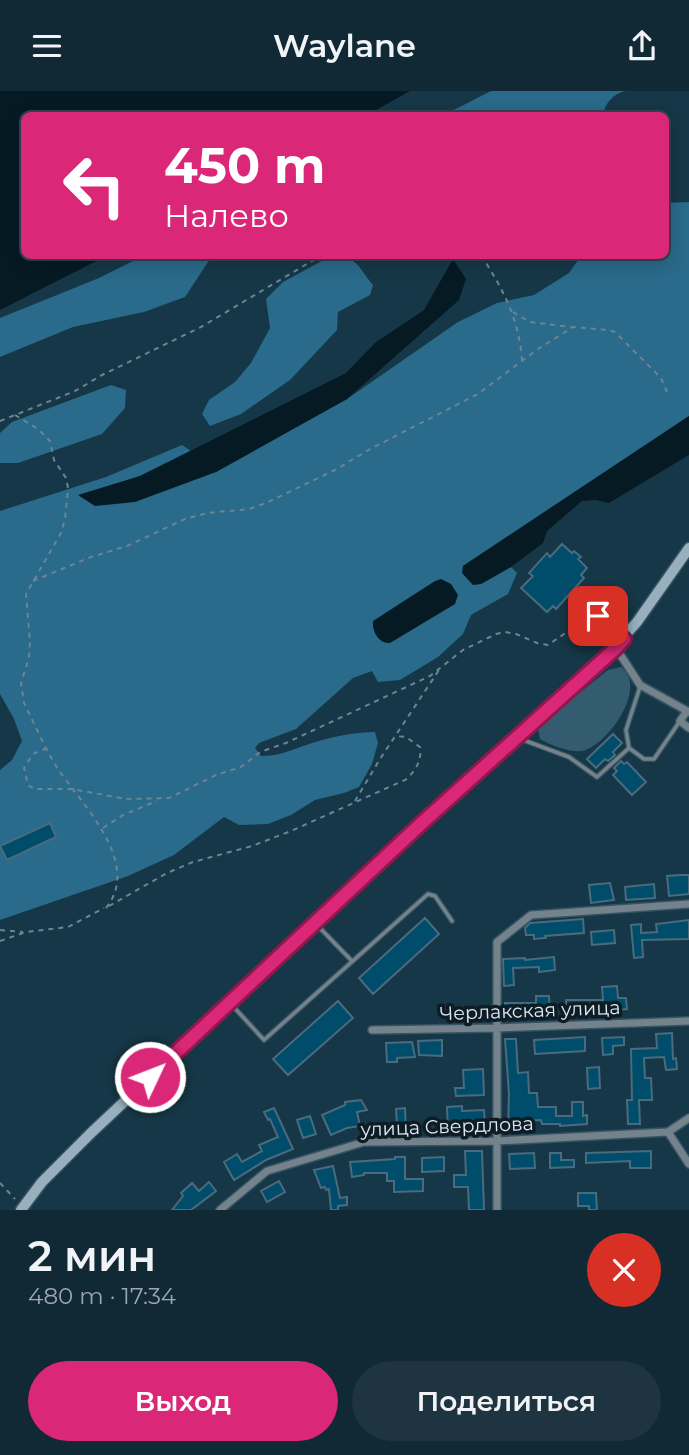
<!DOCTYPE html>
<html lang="ru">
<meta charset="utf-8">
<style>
:root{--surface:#102935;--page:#1e3541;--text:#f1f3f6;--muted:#9ca6ad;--line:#304550;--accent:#db2777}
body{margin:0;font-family:Montserrat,sans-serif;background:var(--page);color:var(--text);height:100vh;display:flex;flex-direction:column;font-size:26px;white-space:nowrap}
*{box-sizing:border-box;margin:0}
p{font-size:23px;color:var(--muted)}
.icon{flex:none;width:38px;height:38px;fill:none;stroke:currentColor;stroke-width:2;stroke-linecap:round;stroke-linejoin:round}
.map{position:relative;height:1119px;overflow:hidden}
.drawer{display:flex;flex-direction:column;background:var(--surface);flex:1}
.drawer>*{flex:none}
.guide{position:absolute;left:21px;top:21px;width:648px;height:147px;border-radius:10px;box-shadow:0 4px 18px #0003,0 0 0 2px var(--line);background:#db2777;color:#fff;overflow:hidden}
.pin{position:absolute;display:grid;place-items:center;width:60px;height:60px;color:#fff;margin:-30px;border-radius:14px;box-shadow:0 4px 10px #0006}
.me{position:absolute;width:77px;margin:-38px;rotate:47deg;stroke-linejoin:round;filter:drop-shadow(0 0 5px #0008)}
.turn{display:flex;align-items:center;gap:24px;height:147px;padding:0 28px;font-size:32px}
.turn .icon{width:91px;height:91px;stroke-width:2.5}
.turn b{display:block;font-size:49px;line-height:60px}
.round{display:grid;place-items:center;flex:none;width:74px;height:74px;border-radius:37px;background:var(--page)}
.head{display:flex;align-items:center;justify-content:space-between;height:119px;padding:0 28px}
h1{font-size:42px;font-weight:600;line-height:52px}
.button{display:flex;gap:14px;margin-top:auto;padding:14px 28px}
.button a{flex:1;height:80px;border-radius:42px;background:var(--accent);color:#fff;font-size:28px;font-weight:600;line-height:80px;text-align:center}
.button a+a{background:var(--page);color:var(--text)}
header{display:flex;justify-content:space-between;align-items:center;height:91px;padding:0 28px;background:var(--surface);font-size:32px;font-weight:600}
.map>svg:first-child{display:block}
.green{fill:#345c71}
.forest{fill:#2a6a8a}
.water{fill:#061a24}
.building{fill:#004d6b;stroke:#4a6b7d;stroke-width:2}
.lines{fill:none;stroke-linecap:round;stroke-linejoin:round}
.service-casing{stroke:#355463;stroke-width:6}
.minor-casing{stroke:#355463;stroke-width:10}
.secondary-casing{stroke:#355463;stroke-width:13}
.path{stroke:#6b8593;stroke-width:2;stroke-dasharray:5 5;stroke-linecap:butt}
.service{stroke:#74828b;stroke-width:3.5}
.minor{stroke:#74828b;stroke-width:7}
.secondary{stroke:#98afbd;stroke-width:10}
.route-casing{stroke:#8e194d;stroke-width:18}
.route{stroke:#db2777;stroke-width:12}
.labels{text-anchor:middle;stroke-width:7;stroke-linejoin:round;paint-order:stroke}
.street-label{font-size:19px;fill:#daecf7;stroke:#0f1c24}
</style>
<header><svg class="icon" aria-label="menu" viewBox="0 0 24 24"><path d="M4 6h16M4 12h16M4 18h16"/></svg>Waylane<svg class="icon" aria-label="share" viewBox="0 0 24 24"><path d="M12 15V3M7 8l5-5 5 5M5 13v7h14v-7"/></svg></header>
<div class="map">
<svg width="689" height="1119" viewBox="0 0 689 1119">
<rect width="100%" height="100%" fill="#163747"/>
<path class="green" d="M621,576C649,596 607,655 582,660C571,662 550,654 540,648L538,637L542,632L608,579Z"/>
<path class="forest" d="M491,0H625C613,3 605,12 603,24H444Z
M689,111V325L463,475L481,493L511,476L517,482L508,503L471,524L463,543L438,566L400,589L378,591L372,580L353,587L296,638L259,652L255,657L261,665C281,665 290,659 309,653C330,646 353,641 375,641L378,652L372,673L359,696L344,702L315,709L291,724L268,733L239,734L224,726L174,764L128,785L0,829V679L12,669L22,650L14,628L0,603V420L106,386L182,354L191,360L140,385L82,405L216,381L347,308L458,231L497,212L534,204L569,182L581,165L665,164V112Z
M143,165H212L185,206L144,221L73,236L0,266V227L99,187Z
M331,165C357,164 358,176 373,194L370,204L338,221L337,239L290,289L241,323L210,335L202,323L209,309L235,291L251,272L270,237L266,208L283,191Z
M111,294L126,299L125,317L102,343L18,372H0V342L12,331Z"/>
<path class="water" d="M0,0H410L367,24H24V164L106,165L0,219Z
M453,168L466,188L459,209L347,308L216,381L135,411L95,415L78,404L140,385L346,282L375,252L424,219Z
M689,325V364L609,412L596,409L582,410L547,440L543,452L511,476L481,493L473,494L462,482L463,475Z
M441,488L451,493L458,504L455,513L390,552C379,553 372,541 373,530L435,490Z"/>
<path class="building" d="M562,453L572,462L574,460L581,466L578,468L587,477L581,484L584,487L556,518L553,515L547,521L521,497L533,485L529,482L547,462L550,466Z
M613,643L622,652L613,661L615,664L608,670L605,668L596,677L587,668Z
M621,670L624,673L627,671L646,691L632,704L613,684L617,680L614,677Z
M50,732L56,746L7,769L0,755Z
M680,784H689V803L669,805L667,785Z
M610,792L614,809L591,812L589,794Z
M654,793L655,807L626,809L625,796Z
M425,827L439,843L373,903L359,887Z
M583,828L584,842L545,845L546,847L534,848V844H526L525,837L530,832Z
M689,829V848L642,849L643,866L634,867L631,834L641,833V842L657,841L656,833Z
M614,839L615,852L592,854L591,841Z
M554,866L555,879L539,881V876L513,877L514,894L504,895L503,868L525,867V869Z
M617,895L618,907H626L627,918L618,919V916L567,921L566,909H603L602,896Z
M536,905H549L550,921L505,922V912H536Z
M338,910L353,927L288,984L273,968Z
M672,942L673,968L676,967L677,978L666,979L664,966L644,967L645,987H651L652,1009H639L640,1033H628L627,1009H632L631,958L657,957L656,943Z
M585,946V960L535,963L534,949Z
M624,946V954L613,955V963L603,964L602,947Z
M505,948H516L518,982L528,981L529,1002H537L538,1016H556V1025H572V1011H583V1025L587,1024V1033L560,1035V1033H542L541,1029L520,1030V1037L508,1038L509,1003Z
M442,949V965L419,964L418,950Z
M412,951L415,966L397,967V971H387L386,952Z
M599,976L600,997L588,998L587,977Z
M483,978L484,1004L456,1005L455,997H464L463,979Z
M361,1009L367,1019L357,1021L360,1035L347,1037L331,1044L322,1024L345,1014V1011Z
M462,1015V1020L484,1019L485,1037L448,1039L447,1016Z
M274,1017L293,1058L266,1069L234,1089L224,1071L237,1063L242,1071L262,1060L259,1054L278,1046L270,1028L268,1029L264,1021Z
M405,1017L406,1041L375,1042V1035L397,1034L396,1018Z
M310,1025L316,1043L303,1047L297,1029Z
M465,1060H482L484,1119H469L468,1096H454V1084H466Z
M651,1060V1077H630V1070L586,1072V1062Z
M534,1062L535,1077L510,1078L509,1063Z
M550,1062H561V1069H574V1076L550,1077Z
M395,1066H405V1088H423V1100L394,1101V1090H387V1082H364V1084L352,1086L350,1071L395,1068Z
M444,1066V1080L422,1081V1067Z
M333,1075L340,1107L347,1106V1114L338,1115V1119H331L329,1098L326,1099L325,1096L321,1097L314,1079Z
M279,1090L285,1101L267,1111L261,1100Z
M209,1091L216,1100L191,1119H172L183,1105L181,1102L192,1092L199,1100Z
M578,1102H596L597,1119H589V1115H578Z"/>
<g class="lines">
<g class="service-casing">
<path id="service" d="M591,518L619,545
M518,647L569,666L597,686L629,657L626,639L640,596
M629,657L644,668H654L680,630
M316,833L352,870
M231,913L264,949L428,803L435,805L452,830"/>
</g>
<g class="minor-casing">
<path id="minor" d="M616,557L640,594L689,621
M687,620L680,630L689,637
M372,939L496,937L689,930
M668,1041L689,1073
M220,1119L267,1080L364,1051L496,1050L668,1041L689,1027
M497,1119V851L531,824L689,813"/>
</g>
<g class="secondary-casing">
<path id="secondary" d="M21,1119L42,1091L91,1042L392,759L600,572L637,531L689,457"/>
</g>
<path class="path" d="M481,164C503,198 519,228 522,269
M513,221L530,231L571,236
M15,324L38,338L50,350L54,369L66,387L68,397L65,428L61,442L26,503L30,550L29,567L21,592L24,612C34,632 44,655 56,675C80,712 143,771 106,817
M0,330L75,300L102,284L201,236L322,164
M33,490L91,466L127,455L185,428L208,422L249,418L266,412L335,379L372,357L478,303L538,258L573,236L608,239L615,241L661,287L667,301
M47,657L33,663L24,677L28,694L34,698H72L126,708L169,707L216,684L241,676L260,661L286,652L430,585L463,559L496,543L505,541L516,543L537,552L548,554L590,525
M355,710L380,668L439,579
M103,737L123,724L157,710
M109,815L167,782L193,771L252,755L291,740L407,688C416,678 422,670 420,656L406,646L395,645
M0,839L23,841
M0,850L26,841L68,836L104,817
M0,1092L15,1108"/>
<use href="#service" class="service"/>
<use href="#minor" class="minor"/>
<use href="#secondary" class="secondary"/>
</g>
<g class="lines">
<g class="route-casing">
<path id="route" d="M150,986L424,730L616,557L624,548L598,525"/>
</g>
<use href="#route" class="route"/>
</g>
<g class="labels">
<g class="street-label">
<text transform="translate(530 919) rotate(-2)" y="7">Черлакская улица</text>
<text transform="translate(447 1035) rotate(-2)" y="7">улица Свердлова</text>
</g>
</g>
</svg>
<div class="pin" style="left:598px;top:525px;background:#d93025"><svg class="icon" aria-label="arrive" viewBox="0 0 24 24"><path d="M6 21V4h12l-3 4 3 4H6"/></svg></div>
<svg class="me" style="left:150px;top:986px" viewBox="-20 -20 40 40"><circle r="17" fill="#db2777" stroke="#fff" stroke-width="3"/><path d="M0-11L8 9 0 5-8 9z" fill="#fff"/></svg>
<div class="guide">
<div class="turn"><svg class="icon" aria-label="left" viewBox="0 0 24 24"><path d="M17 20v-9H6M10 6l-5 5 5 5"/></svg><div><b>450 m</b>Налево</div></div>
</div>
</div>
<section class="drawer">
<div class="head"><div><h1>2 мин</h1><p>480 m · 17:34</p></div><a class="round" style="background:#d93025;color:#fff"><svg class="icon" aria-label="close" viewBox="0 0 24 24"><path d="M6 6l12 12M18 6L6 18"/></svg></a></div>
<div class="button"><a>Выход</a><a>Поделиться</a></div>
</section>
